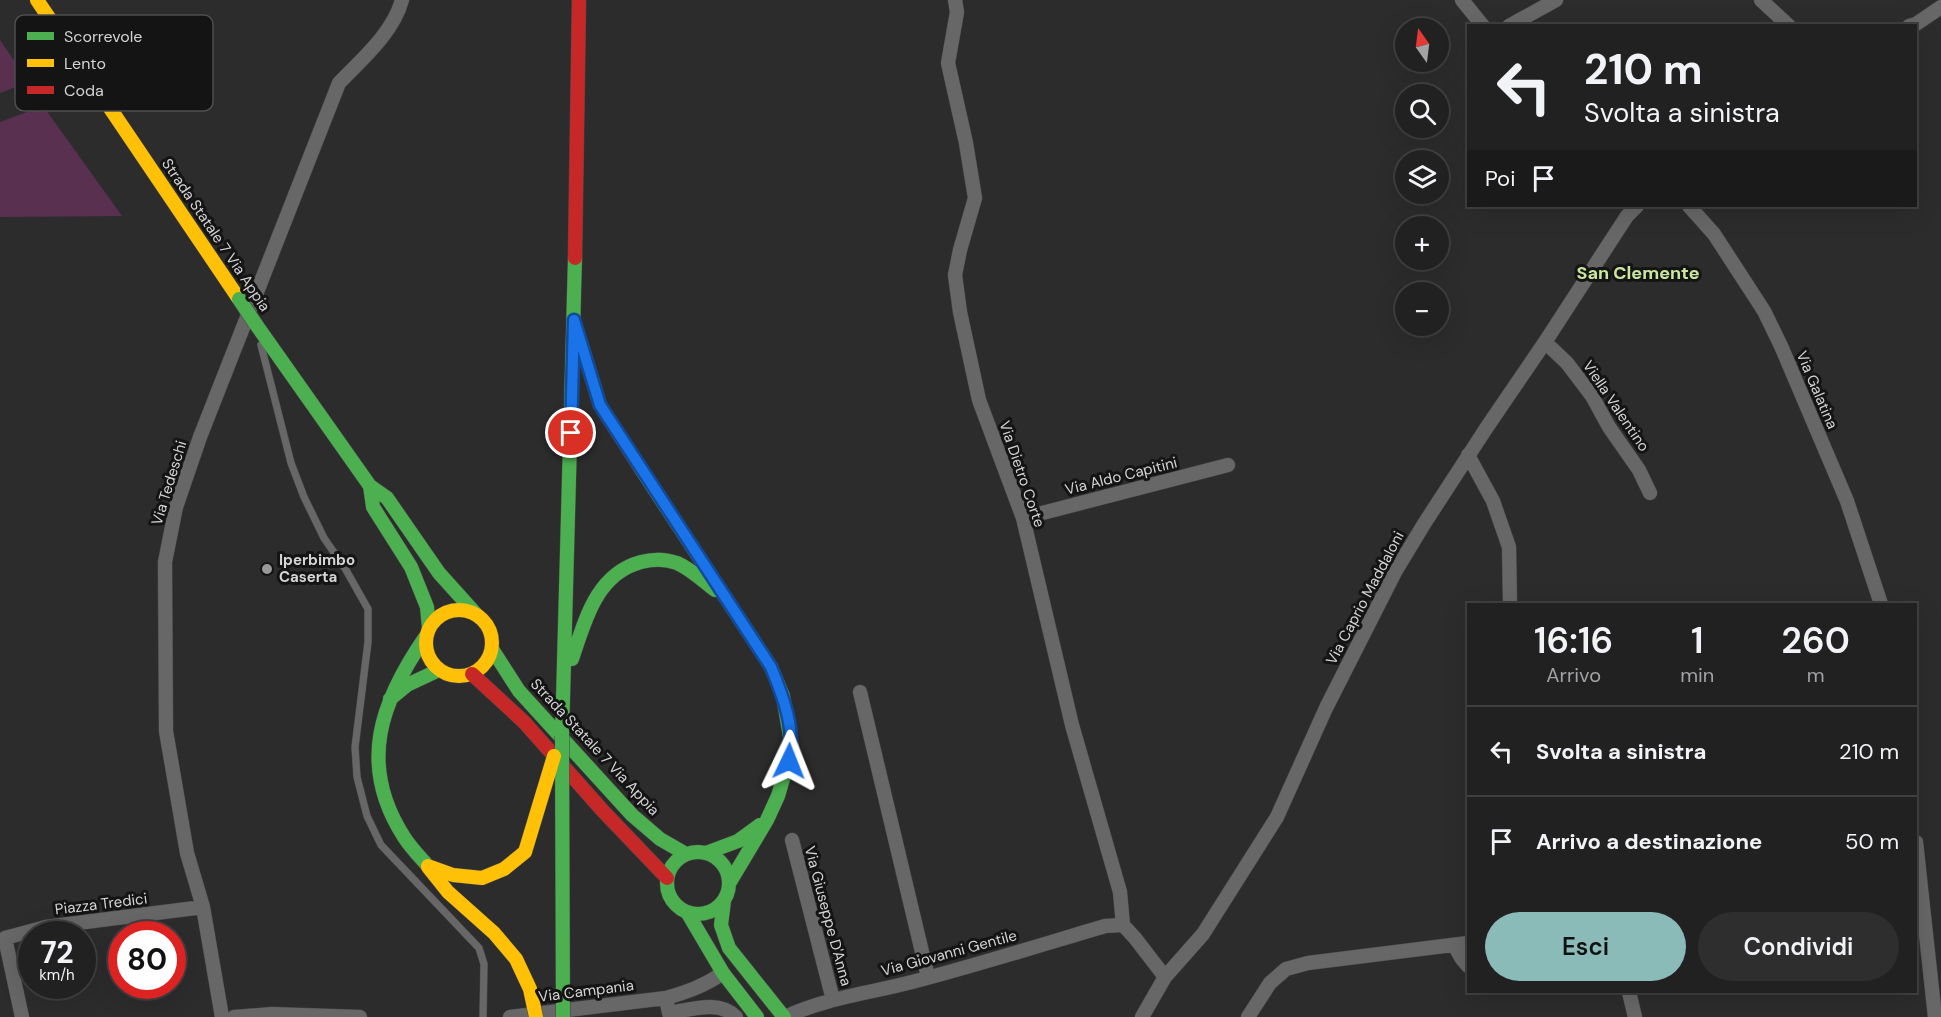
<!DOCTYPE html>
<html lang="it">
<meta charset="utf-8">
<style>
:root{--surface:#222122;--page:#2e2e2f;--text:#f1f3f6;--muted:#a2a3a5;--line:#3f3e40;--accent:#8bbbb9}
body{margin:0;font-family:"DM Sans",sans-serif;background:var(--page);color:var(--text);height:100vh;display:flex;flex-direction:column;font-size:22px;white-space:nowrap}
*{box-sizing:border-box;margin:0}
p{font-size:20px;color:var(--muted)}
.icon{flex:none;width:33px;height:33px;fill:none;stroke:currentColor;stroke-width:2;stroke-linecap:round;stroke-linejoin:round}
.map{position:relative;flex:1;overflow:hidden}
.sheet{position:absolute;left:1467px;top:603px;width:450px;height:390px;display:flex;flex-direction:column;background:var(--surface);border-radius:0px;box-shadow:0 6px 24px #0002,0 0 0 2px var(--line)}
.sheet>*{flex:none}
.top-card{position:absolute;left:1467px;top:24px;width:450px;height:183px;border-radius:0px;box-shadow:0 6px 24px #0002,0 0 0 2px var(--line);background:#222122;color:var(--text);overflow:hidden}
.needle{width:39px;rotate:346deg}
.controls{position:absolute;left:1395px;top:18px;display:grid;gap:12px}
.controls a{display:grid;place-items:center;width:54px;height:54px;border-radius:50%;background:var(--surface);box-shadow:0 6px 24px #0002,0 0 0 2px var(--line);font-size:30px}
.speed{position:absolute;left:18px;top:921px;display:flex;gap:12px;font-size:30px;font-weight:700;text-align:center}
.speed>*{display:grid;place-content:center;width:78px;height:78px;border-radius:50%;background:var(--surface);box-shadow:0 6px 24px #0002,0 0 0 2px var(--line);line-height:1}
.speed small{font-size:15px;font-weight:400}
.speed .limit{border:9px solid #d22;background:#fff;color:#111}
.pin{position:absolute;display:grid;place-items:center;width:51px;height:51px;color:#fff;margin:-26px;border:3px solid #fff;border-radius:50%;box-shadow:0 2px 6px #0007}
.me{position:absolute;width:66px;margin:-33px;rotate:2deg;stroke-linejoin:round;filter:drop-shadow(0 0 4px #0008)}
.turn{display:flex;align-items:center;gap:21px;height:126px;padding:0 18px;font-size:27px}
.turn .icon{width:78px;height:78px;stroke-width:2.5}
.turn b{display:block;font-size:42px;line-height:51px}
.then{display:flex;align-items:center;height:57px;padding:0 18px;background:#0003;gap:12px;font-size:22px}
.eta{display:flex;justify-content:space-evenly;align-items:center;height:102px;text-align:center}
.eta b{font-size:36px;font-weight:600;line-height:42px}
.button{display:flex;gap:12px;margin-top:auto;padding:12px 18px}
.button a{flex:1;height:69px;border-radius:36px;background:var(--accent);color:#111;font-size:24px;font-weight:600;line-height:69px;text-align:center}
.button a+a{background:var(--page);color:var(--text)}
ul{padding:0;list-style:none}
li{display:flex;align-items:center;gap:18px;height:90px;padding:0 18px;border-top:2px solid var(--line)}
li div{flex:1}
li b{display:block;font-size:22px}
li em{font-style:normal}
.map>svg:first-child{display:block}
.green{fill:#593050}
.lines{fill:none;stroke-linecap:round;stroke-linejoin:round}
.lane-casing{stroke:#484748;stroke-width:8}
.street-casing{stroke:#484748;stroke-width:15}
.fast-casing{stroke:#484748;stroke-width:15}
.slow-casing{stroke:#484748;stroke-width:15}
.jam-casing{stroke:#484748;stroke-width:15}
.lane{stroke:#686768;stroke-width:7}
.street{stroke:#686768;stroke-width:14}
.fast{stroke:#4caf50;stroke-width:14}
.slow{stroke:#ffc107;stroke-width:14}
.jam{stroke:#c62828;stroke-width:14}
.fast-bridge-casing{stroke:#484748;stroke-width:15;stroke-linecap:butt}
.slow-bridge-casing{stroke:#484748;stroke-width:15;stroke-linecap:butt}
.fast-bridge{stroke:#4caf50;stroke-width:14}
.slow-bridge{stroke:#ffc107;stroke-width:14}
.route-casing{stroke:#114b97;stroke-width:15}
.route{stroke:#1a73e8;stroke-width:10}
.poi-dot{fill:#9a999a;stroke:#151415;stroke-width:2}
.labels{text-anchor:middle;stroke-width:6;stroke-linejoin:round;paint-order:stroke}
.street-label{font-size:15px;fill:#d5d3d5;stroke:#151415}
.poi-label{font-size:15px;font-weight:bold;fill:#d5d3d5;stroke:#151415;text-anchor:start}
.quarter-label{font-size:18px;font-weight:bold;fill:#cae79e;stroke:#151415}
.key{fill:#151415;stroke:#4f4d4f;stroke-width:1.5}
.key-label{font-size:16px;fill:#d5d3d5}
</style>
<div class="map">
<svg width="1941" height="1017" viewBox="0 0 1941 1017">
<rect width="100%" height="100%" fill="#2d2c2d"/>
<path class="green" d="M0,40L29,82L0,93Z
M43,106L122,216L0,217V122Z"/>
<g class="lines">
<g class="lane-casing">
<path id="lane" d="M261,345L291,463L304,497L324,538L346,570L368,609V642L355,747L357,777L367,816L381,845L479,948L484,964L483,1017"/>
</g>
<g class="street-casing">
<path id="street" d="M955,0L957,12L948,63L966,143L975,198L960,250L955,275L960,312L979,400L1023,518L1072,725L1120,892L1123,925L1135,938L1165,977
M1462,0L1483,26
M1761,0L1789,26
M1509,26L1556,0
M1909,26L1916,24L1941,7
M1689,206L1714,234L1764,311L1781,346L1847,501L1881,604
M1545,342L1567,363L1592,396L1609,427L1639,470L1650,493
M1468,455L1493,501L1509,547L1510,604
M1023,518L1228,465
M860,692L928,977
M792,840L833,1000
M1916,842L1935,1017
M5,938L46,927L203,907
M5,938L22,1017
M1454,945L1462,959L1468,966
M1629,992L1635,1017
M666,998L669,1013C690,1010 719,999 736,1017
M222,1017L203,907L187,853L166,731L165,562L176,507L200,437L339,83C362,59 393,33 402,0
M234,1017L272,1014L360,1017
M510,1017L666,998C687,992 704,986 723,973
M785,1017C825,998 870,993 912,982C977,965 1041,945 1105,926L1123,925
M1142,1017L1165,977L1203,934L1277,817L1326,708L1395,572L1424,524L1487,427L1545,342L1627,216L1637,206
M1248,1017L1270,983L1286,969L1308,963L1468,943"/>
</g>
<g class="fast-casing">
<path id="fast" d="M255,323L370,486L387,498L439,573L475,613
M641,469L771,667L783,696L792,748L778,796L767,820L730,882
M370,486L373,507L411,567L427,607L429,628
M426,636C381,701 357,764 404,837C411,848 420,857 428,866
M492,649L519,691L632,815L660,839L686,854
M572,659C585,621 596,574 641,562C652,559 666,559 677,563C691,569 703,581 715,590
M390,699L407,685L439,670
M562,736L575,258
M667 883a31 31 0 1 1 62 0a31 31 0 1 1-62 0Z
M706,853L738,841L760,825
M724,901L721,925L729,948L784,1017
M687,912L723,973L757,1017"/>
</g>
<g class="slow-casing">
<path id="slow" d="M37,0L239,299
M426 643a33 33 0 1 1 66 0a33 33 0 1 1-66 0Z"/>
</g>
<g class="jam-casing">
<path id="jam" d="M575,258L579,0
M580,340L600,405L641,469
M472,674L524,722L603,811L667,878"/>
</g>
<use href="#lane" class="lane"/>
<use href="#street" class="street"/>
<use href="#fast" class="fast"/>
<use href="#slow" class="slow"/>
<use href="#jam" class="jam"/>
<g class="fast-bridge-casing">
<path id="fast-bridge" d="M239,299L255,323
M562,736L563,1017"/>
</g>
<g class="slow-bridge-casing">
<path id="slow-bridge" d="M428,866L453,875L482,878L504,869L525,852L554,756
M428,867L448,892L494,933L516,959L530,989L536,1017"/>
</g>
<use href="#fast-bridge" class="fast-bridge"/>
<use href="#slow-bridge" class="slow-bridge"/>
</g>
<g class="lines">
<g class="route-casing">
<path id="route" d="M571,433L574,320L600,405L771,667C783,696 796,730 789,761"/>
</g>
<use href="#route" class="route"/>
</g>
<circle class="poi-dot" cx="267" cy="569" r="6"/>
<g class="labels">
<g class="street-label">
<text transform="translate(216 235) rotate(56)" y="5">Strada Statale 7 Via Appia</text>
<text transform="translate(1817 390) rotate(67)" y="5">Via Galatina</text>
<text transform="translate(1616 406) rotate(56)" y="5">Viella Valentino</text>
<text transform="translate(1022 474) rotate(71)" y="5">Via Dietro Corte</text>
<text transform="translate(1121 476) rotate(-14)" y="5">Via Aldo Capitini</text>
<text transform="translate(169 483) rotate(-73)" y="5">Via Tedeschi</text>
<text transform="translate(1365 598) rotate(-62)" y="5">Via Caprio Maddaloni</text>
<text transform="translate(595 747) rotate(47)" y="5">Strada Statale 7 Via Appia</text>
<text transform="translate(101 904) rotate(-7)" y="5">Piazza Tredici</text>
<text transform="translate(828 916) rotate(75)" y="5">Via Giuseppe D'Anna</text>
<text transform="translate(949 953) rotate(-15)" y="5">Via Giovanni Gentile</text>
<text transform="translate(586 991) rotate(-7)" y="5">Via Campania</text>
</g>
<g class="poi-label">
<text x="279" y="565">Iperbimbo<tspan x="279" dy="17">Caserta</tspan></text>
</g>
<g class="quarter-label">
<text x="1638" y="279">San Clemente</text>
</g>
</g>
<rect x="15" y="15" width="198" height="96" rx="9" class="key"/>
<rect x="27" y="32" width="27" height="8" fill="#4caf50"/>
<rect x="27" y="59" width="27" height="8" fill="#ffc107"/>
<rect x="27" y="86" width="27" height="8" fill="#c62828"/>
<g class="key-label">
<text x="64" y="42">Scorrevole</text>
<text x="64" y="69">Lento</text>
<text x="64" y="96">Coda</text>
</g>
</svg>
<div class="controls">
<a><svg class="needle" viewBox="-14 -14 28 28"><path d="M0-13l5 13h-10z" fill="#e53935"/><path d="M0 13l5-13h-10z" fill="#a2a3a5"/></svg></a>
<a><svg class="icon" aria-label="search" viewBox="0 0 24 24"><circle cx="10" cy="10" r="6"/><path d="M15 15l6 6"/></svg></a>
<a><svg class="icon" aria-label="layers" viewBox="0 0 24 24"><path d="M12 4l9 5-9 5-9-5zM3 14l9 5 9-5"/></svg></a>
<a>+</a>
<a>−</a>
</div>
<div class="speed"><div>72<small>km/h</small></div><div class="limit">80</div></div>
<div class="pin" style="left:571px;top:433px;background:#d93025"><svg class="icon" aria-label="arrive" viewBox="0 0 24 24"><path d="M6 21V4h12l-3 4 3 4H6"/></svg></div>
<svg class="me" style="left:789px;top:761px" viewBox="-20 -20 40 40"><path d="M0-17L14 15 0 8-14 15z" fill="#1a73e8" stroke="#fff" stroke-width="4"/></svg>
<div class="top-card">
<div class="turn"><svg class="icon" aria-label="left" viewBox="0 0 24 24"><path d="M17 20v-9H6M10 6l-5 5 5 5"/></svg><div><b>210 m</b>Svolta a sinistra</div></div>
<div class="then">Poi<svg class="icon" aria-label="arrive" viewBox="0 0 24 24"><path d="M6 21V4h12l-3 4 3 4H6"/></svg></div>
</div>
<section class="sheet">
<div class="eta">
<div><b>16:16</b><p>Arrivo</p></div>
<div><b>1</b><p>min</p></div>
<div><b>260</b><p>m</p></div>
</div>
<ul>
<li><svg class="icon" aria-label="left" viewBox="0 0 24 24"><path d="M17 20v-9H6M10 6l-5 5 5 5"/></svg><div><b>Svolta a sinistra</b></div><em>210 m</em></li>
<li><svg class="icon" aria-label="arrive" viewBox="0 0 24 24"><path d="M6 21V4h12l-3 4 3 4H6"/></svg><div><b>Arrivo a destinazione</b></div><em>50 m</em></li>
</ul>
<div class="button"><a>Esci</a><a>Condividi</a></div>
</section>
</div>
